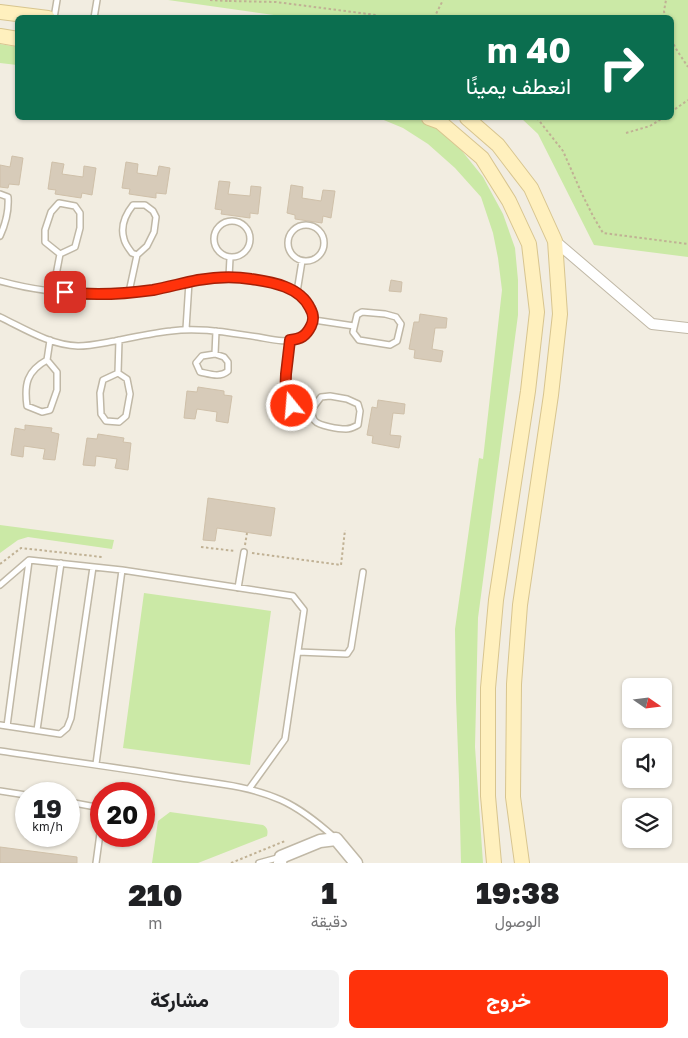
<!DOCTYPE html>
<html lang="ar">
<meta charset="utf-8">
<style>
:root{--surface:#fff;--page:#f2f2f2;--text:#202124;--muted:#757577;--accent:#ff320b}
body{margin:0;font-family:"Golos Text",Vazirmatn,sans-serif;background:var(--page);color:var(--text);direction:rtl;height:100vh;display:flex;flex-direction:column;font-size:19px;white-space:nowrap}
*{box-sizing:border-box;margin:0}
p{font-size:16px;color:var(--muted)}
.icon{flex:none;width:28px;height:28px;fill:none;stroke:currentColor;stroke-width:2;stroke-linecap:round;stroke-linejoin:round}
.map{position:relative;height:863px;overflow:hidden;direction:ltr}
.details{display:flex;flex-direction:column;background:var(--surface);flex:1}
.details>*{flex:none}
.hud{position:absolute;left:15px;top:15px;width:659px;height:105px;border-radius:8px;box-shadow:0 1px 4px #0004;direction:rtl;background:#0b6e4f;color:#fff;overflow:hidden}
.needle{width:32px;rotate:104deg}
.fabs{position:absolute;left:622px;top:678px;display:grid;gap:10px}
.fabs a{display:grid;place-items:center;width:50px;height:50px;border-radius:8px;background:var(--surface);box-shadow:0 1px 4px #0004;font-size:25px}
.speed{position:absolute;left:15px;top:782px;display:flex;gap:10px;font-size:25px;font-weight:700;text-align:center}
.speed>*{display:grid;place-content:center;width:65px;height:65px;border-radius:50%;background:var(--surface);box-shadow:0 1px 4px #0004;line-height:1}
.speed small{font-size:12px;font-weight:400}
.speed .limit{border:8px solid #d22;background:#fff;color:#111}
.pin{position:absolute;display:grid;place-items:center;width:42px;height:42px;color:#fff;margin:-21px;border-radius:10px;box-shadow:0 2px 8px #0006}
.me{position:absolute;width:55px;margin:-28px;rotate:343deg;stroke-linejoin:round;filter:drop-shadow(0 0 4px #0008)}
.turn{display:flex;align-items:center;gap:18px;height:105px;padding:0 20px;font-size:22px}
.turn .icon{width:65px;height:65px;stroke-width:2.5}
.turn b{display:block;font-size:35px;line-height:42px}
.eta{display:flex;justify-content:space-evenly;align-items:center;height:85px;text-align:center}
.eta b{font-size:30px;font-weight:800;line-height:35px}
.cta{display:flex;gap:10px;margin-top:auto;padding:10px 20px}
.cta a{flex:1;height:58px;border-radius:8px;background:var(--accent);color:#fff;font-size:20px;font-weight:800;line-height:58px;text-align:center}
.cta a+a{background:var(--page);color:var(--text)}
.map>svg:first-child{display:block}
.green{fill:#cbe9a6}
.building{fill:#d7cbb9;stroke:#cfc0a9}
.lines{fill:none;stroke-linecap:round;stroke-linejoin:round}
.service-casing{stroke:#c0b8a6;stroke-width:8}
.minor-casing{stroke:#c0b8a6;stroke-width:12}
.tertiary-casing{stroke:#c0b8a6;stroke-width:15}
.secondary-casing{stroke:#d8c58f;stroke-width:16}
.path{stroke:#c0b194;stroke-width:2;stroke-dasharray:2.5 2.5;stroke-linecap:butt}
.service{stroke:#fff;stroke-width:5}
.minor{stroke:#fff;stroke-width:10}
.tertiary{stroke:#fff;stroke-width:12}
.secondary{stroke:#fff0be;stroke-width:14}
.route-casing{stroke:#a62007;stroke-width:12}
.route{stroke:#ff320b;stroke-width:9}
</style>
<div class="map">
<svg width="688" height="863" viewBox="0 0 688 863">
<rect width="100%" height="100%" fill="#f2ede1"/>
<path class="green" d="M168,0H688V257L594,245L538,134L521,118H671V18H295Z
M0,44L17,47V65L0,63Z
M379,118H417L437,129L462,151L483,177L503,214L515,248L518,280V315L478,618L475,747L483,863H461L459,780L456,698L455,629L479,458L483,459L502,290L498,258L493,233L481,197L455,168L428,144L403,128Z
M0,525L114,540L112,549L28,537L18,540L0,553Z
M144,593L271,611L250,765L123,748Z
M170,812L263,825C268,828 268,831 267,836L198,863H152L158,821Z"/>
<path class="building" d="M12,156L23,158L19,185L9,184L8,188L0,187V165L10,167Z
M52,162L64,164L62,174L83,177L84,166L96,168L92,195L82,193L81,198L55,194L56,190L48,189Z
M126,162L138,164L137,173L157,176L159,166L170,168L166,194L156,193V198L129,194L130,189L122,188Z
M219,181L230,182L228,194L250,196L251,186L261,187L258,214L250,213V218L221,214L222,210L215,209Z
M291,185L303,187L302,198L321,201L323,190L335,191L331,218L323,216L322,223L295,219V215L287,213Z
M391,280L402,282L401,292L389,291Z
M420,314L447,318L446,328H435L432,349L443,351L441,362L414,358L415,350L409,349L414,322H419Z
M198,387L224,391V395L232,396L228,423L216,421L217,412L197,409L195,419L184,418L187,391L197,392Z
M378,400L405,404L404,414L393,413L390,435L401,436L399,448L372,443L373,436L367,435L372,407L377,408Z
M25,425L52,428L51,432L59,434L55,460L43,459L45,449L24,446L23,457L11,455L15,428L25,430Z
M98,434L124,438L123,442L131,443L128,470L115,468L117,459L96,456L95,466L83,465L87,438L97,439Z
M208,498L275,508L271,536L217,528L215,541L203,540Z
M0,847L77,857V863H0Z"/>
<g class="lines">
<g class="service-casing">
<path id="service" d="M54,18L57,0
M94,18L97,0
M0,194L8,197C9,211 6,223 0,236
M59,203L75,206L80,213V228L75,247L60,254L45,242V230L51,212Z
M214 239a18 18 0 1 1 36 0a18 18 0 1 1-36 0Z
M288 243a18 18 0 1 1 36 0a18 18 0 1 1-36 0Z
M229,277L230,258
M0,281C36,291 75,295 112,294C152,293 189,277 228,277C241,277 254,280 266,282C278,284 291,287 301,296C307,302 313,309 313,318C314,326 306,335 299,338C287,344 270,339 258,337C229,333 200,327 171,331C152,333 134,337 115,341C103,343 90,346 78,346C50,345 25,329 0,317
M53,291L60,254
M129,292L137,255L147,246L154,232L156,217L153,211L145,205H133C125,215 120,226 124,239C125,244 129,249 132,253L137,255
M297,292L302,261
M362,312L385,314L396,317L401,324L397,341L390,345L359,340L353,332L357,315Z
M314,320L354,326
M186,329L189,282
M290,340L286,374L285,400L292,406L312,409
M215,354L202,356L196,363L200,372C210,374 220,378 228,371V362L224,357L215,354L216,331
M47,360L57,372V390L50,410L42,412L27,406C24,384 27,371 47,360Z
M47,360L50,340
M118,373L127,379L130,394L126,416L119,422L106,421L101,414L100,393L103,380Z
M118,373L119,340
M330,396L347,399L358,404L360,411L358,425C354,427 351,429 346,429C339,429 319,426 315,421C312,418 312,413 312,409L321,397Z
M122,570L293,596L304,610L285,739L249,789
M0,585L29,560L122,570L96,764
M238,588L244,552
M298,652L347,654L351,648L363,572
M0,725L60,734L67,728L71,718L93,567
M7,726L29,561
M37,730L61,563
M0,751C60,760 121,768 181,778C214,783 250,786 281,800C301,809 317,822 334,837
M0,791L26,795
M69,802L101,808
M96,863L101,826
M259,863L281,857"/>
</g>
<g class="minor-casing">
<path id="minor" d="M555,241L652,324L688,328"/>
</g>
<g class="tertiary-casing">
<path id="tertiary" d="M280,863L281,857L320,841L336,839L356,863"/>
</g>
<g class="secondary-casing">
<path id="secondary" d="M0,12L48,18
M0,36L18,39
M429,118L440,122L482,158L509,201L529,244L537,312L528,391L496,600L488,688V796L494,863
M467,118L498,145L531,188L555,241L560,314L551,395L520,605L514,684L513,797L522,863"/>
</g>
<path class="path" d="M210,0L229,1V0
M229,1L276,2L376,15L382,18
M434,18L443,0
M665,18L664,11L666,0
M671,40L678,52L688,67
M671,112L688,100
M537,118L563,151L582,194L593,216L603,233L688,244
M626,133L650,126L663,118
M245,545L247,533
M201,547L235,551
M252,553L341,565L345,530
M0,564L21,548L102,557V559
M231,863L285,841"/>
<use href="#service" class="service"/>
<use href="#minor" class="minor"/>
<use href="#tertiary" class="tertiary"/>
<use href="#secondary" class="secondary"/>
</g>
<g class="lines">
<g class="route-casing">
<path id="route" d="M65,292C94,296 124,294 153,290C168,287 183,283 198,280C215,277 234,276 251,279C273,282 300,287 310,308C314,315 314,320 311,326C306,336 301,339 290,340L286,374L285,400L292,406"/>
</g>
<use href="#route" class="route"/>
</g>
</svg>
<div class="fabs">
<a><svg class="needle" viewBox="-14 -14 28 28"><path d="M0-13l5 13h-10z" fill="#e53935"/><path d="M0 13l5-13h-10z" fill="#757577"/></svg></a>
<a><svg class="icon" aria-label="sound" viewBox="0 0 24 24"><path d="M4 9h4l5-4v14l-5-4H4zM17 9q2 3 0 6"/></svg></a>
<a><svg class="icon" aria-label="layers" viewBox="0 0 24 24"><path d="M12 4l9 5-9 5-9-5zM3 14l9 5 9-5"/></svg></a>
</div>
<div class="speed"><div>19<small>km/h</small></div><div class="limit">20</div></div>
<div class="pin" style="left:65px;top:292px;background:#d93025"><svg class="icon" aria-label="arrive" viewBox="0 0 24 24"><path d="M6 21V4h12l-3 4 3 4H6"/></svg></div>
<svg class="me" style="left:292px;top:406px" viewBox="-20 -20 40 40"><circle r="17" fill="#ff320b" stroke="#fff" stroke-width="3"/><path d="M0-11L8 9 0 5-8 9z" fill="#fff"/></svg>
<div class="hud">
<div class="turn"><svg class="icon" aria-label="right" viewBox="0 0 24 24"><path d="M7 20v-9h11M14 6l5 5-5 5"/></svg><div><b>40 m</b>انعطف يمينًا</div></div>
</div>
</div>
<section class="details">
<div class="eta">
<div><b>19:38</b><p>الوصول</p></div>
<div><b>1</b><p>دقيقة</p></div>
<div><b>210</b><p>m</p></div>
</div>
<div class="cta"><a>خروج</a><a>مشاركة</a></div>
</section>
